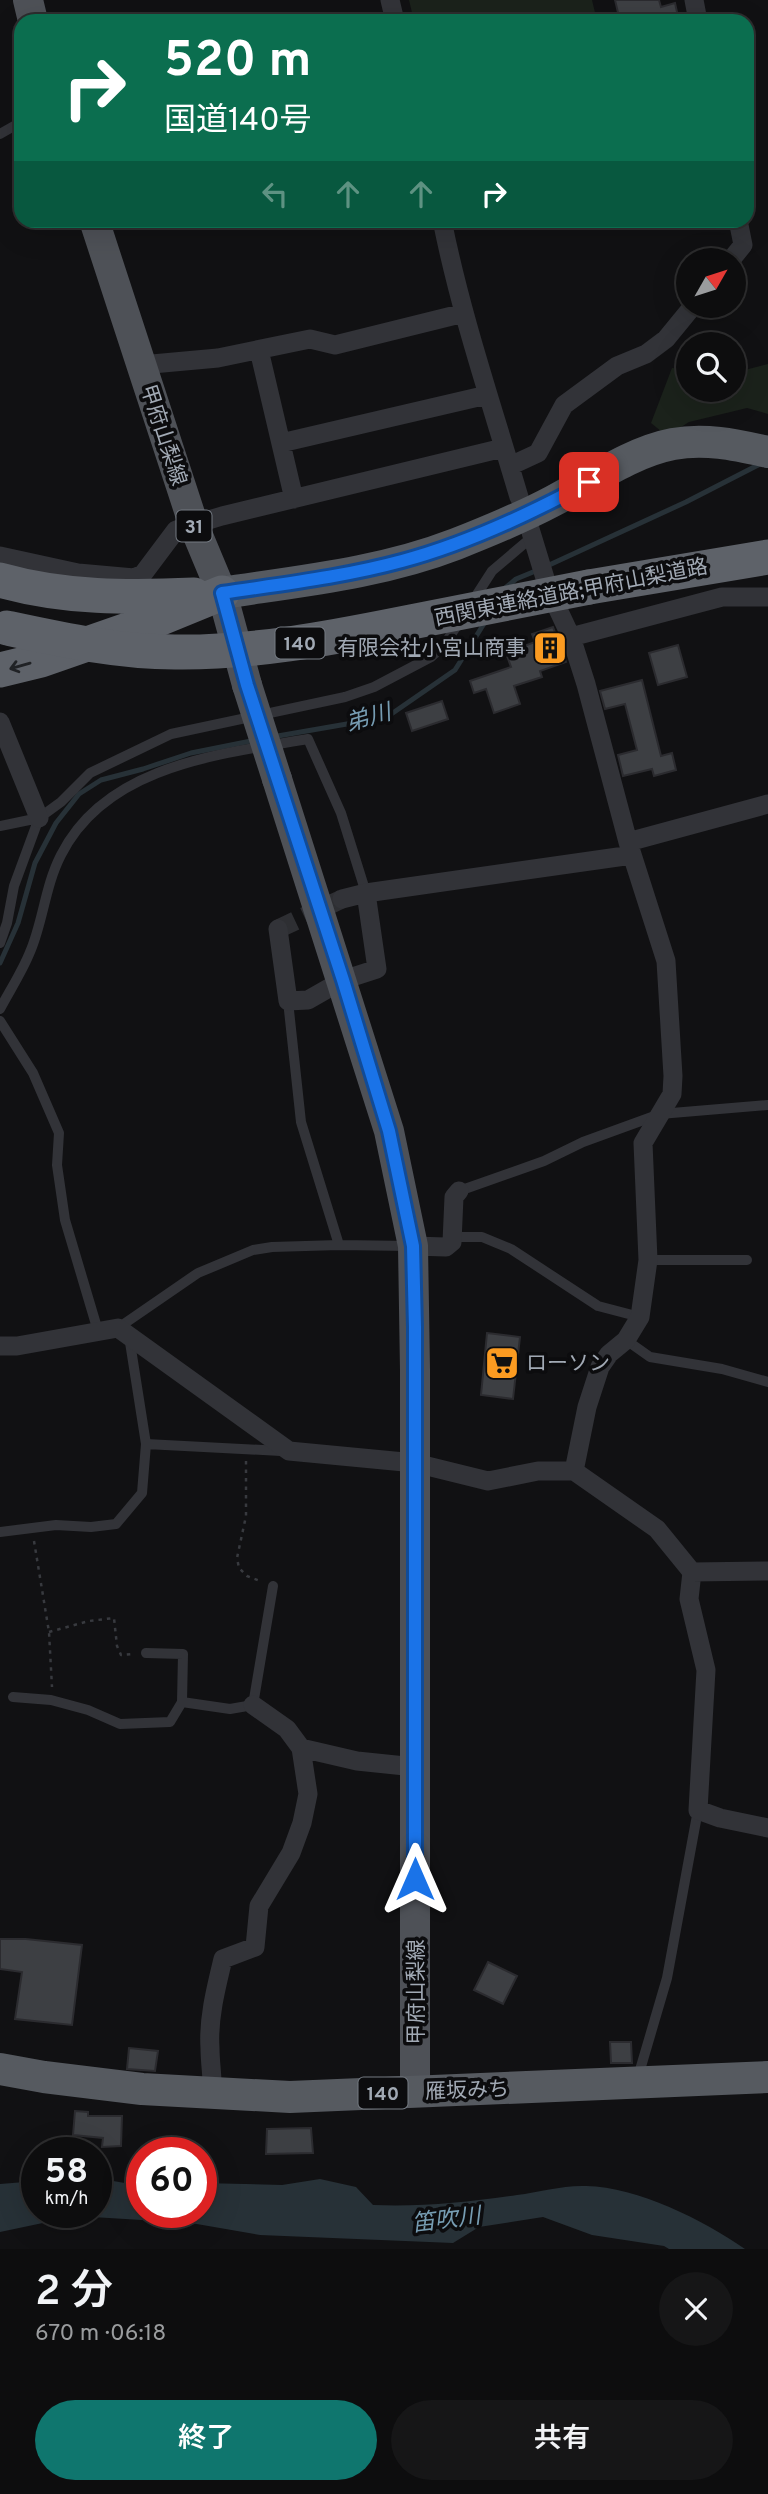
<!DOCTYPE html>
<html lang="ja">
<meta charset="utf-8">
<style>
:root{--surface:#0d0d0e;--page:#161617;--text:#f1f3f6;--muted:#9a9c9e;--line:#2d2d2e;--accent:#0f766e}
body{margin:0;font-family:Overpass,"Noto Sans JP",sans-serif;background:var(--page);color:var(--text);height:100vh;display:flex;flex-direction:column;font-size:26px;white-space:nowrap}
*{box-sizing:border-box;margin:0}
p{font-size:23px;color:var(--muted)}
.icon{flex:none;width:38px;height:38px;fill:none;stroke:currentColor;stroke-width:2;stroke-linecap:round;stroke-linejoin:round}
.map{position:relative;height:2249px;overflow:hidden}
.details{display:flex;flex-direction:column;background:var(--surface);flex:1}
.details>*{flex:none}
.guide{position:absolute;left:14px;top:14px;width:740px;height:214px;border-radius:21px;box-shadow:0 7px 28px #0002,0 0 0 2px var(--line);background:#0b6e4f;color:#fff;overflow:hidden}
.needle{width:46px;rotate:51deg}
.tools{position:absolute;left:676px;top:248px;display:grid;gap:14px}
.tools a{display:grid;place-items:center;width:70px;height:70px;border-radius:50%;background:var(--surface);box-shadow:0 7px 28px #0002,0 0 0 2px var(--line);font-size:35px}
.speed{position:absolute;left:21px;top:2137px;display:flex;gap:14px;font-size:35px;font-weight:700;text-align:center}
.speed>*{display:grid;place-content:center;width:91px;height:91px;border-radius:50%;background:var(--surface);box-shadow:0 7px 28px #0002,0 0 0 2px var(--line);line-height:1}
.speed small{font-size:18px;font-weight:400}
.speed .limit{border:10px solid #d22;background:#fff;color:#111}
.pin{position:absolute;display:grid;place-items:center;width:60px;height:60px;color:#fff;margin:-30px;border-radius:14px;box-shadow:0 4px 10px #0006}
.me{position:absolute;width:77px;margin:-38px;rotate:0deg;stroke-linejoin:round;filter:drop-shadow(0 0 5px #0008)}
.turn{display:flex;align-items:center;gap:24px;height:147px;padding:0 35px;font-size:32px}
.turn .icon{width:91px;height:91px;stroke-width:2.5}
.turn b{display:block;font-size:49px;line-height:60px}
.lanes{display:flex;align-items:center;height:66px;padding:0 35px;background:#0003;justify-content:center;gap:35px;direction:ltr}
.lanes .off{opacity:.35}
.round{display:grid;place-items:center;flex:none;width:74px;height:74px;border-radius:37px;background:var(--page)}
.headline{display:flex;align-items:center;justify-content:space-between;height:119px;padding:0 35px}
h1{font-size:42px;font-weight:600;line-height:52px}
.cta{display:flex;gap:14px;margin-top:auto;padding:14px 35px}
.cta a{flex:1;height:80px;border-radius:42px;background:var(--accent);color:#fff;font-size:28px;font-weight:600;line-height:80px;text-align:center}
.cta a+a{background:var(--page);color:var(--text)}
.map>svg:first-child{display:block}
.green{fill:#1b221b}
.water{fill:#273137}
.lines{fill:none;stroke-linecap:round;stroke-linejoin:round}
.stream{stroke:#273137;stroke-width:5}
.building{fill:#3d3f43;stroke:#2b2b2f;stroke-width:2}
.minor-tunnel{stroke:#2e2f33;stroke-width:19;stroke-dasharray:19 10;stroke-linecap:butt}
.path{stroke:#383a3f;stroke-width:2.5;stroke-dasharray:3.5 5;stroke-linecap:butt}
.service{stroke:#323338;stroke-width:10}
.minor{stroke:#323338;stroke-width:19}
.primary{stroke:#4e5157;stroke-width:30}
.trunk{stroke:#565a60;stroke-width:32}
.motorway{stroke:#5e6269;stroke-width:35}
.primary-bridge{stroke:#4e5157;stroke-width:30}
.motorway-bridge{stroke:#5e6269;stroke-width:35}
.oneway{stroke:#202225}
.route-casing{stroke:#114b97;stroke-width:18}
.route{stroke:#1a73e8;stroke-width:12}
.labels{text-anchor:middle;stroke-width:7;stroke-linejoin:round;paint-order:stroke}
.shield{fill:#0c0c0e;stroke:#747a82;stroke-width:2}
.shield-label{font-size:19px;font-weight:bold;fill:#a1a9b4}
.street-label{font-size:21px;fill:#a1a9b4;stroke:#0c0c0e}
.poi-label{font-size:21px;fill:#a1a9b4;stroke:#0c0c0e;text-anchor:end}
.water-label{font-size:23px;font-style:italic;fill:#769cb2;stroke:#0c0c0e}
</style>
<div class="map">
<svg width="768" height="2249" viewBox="0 0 768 2249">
<rect width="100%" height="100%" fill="#111113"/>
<path class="green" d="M409,0H592L597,21H414Z
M768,364V414L747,408L689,422L667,436L651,423L672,368L688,369V390H733V370H745Z"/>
<path class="water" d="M96,2178L142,2186V2212H201V2183L282,2185L320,2179L356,2187L373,2205C423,2207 467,2202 517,2195C539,2192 564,2185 586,2186C638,2187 703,2220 745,2249H669L664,2246L592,2235L543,2217L479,2227L453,2243L260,2235L191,2223L76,2216L0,2232V2184L37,2181V2212H96Z"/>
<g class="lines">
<path class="stream" d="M547,566L686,502L762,463
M504,589L516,579L538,570
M272,737L387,717L455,670L485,622
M0,963L18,923L35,863L56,823L79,794L101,780L143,769L191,753L256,740"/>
</g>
<path class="building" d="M615,0H659L661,7L675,3L679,21H620Z
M553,627L566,662L540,671L542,677L514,686L520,704L494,713L486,689L474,693L470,681L511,667L506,653L535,642L532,634Z
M678,645L687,677L658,685L649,653Z
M642,680L661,756L672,753L676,770L654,776L652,769L623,776L618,755L637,750L625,704L605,709L600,691Z
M442,701L448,719L412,731L406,713Z
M487,1333L520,1337L513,1399L481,1395Z
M0,1939H26L82,1945L72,2025L15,2019L22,1972L0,1969Z
M488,1962L517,1976L503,2004L474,1990Z
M610,2042H631L632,2063H611Z
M129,2048L158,2051L155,2071L127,2069Z
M75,2111L88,2112V2116H122L121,2146L102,2147L103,2138L73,2135Z
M311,2128L313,2153L266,2154L267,2129Z"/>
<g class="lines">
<path class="minor-tunnel" d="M278,929L342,899"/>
<path class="path" d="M246,1461V1516L237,1558L239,1568L247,1576L260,1581
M34,1541L49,1632L52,1687
M49,1632L89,1621L114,1618L117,1646L121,1655L132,1654"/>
<path class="service" d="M0,134L21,122
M474,599L492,571L532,537
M0,826L39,818L61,802L90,773L171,734L345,697L374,687L431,657L444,645L460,621
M0,943L7,923L14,886L39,818
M288,1001L301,1122L339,1245
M0,1009C10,990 22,972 30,952C43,922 45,886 61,855C106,765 220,754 308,739L341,813L366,893
M0,1021L33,1073L59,1133L57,1165L65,1220L98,1331
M459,1191L544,1161L583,1142L660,1114L768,1105
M452,1237H482L511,1249L598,1306L640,1317
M648,1260H747
M118,1328L198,1273L253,1250L272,1247L339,1245L410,1246
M626,1340L650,1357L722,1369L768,1382
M146,1444L281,1451
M0,1532L56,1525L91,1527L116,1524L142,1493L146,1444L129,1336
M146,1653L183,1654L182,1702
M13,1697L51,1700L88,1710L120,1724L170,1722L182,1702L230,1709L253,1705L273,1586
M641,2080L640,2070L667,1978L698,1810"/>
<path class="minor" d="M390,0L395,21
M694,0L698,21
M442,220C461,315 492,405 519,497
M730,261L743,245L738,220
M259,350L294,499
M141,365L218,358L310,339L335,345L464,313
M281,443L487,395
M510,466L538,453L564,405L617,366L646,354L666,339L693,306
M530,529L548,588L571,637L586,684L628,842L666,961L673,1076L672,1094L643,1143L648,1260L640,1317L626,1340L609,1354L600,1367L587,1407L574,1471
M0,556L78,573L134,578L143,574L176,530L222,516L503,448
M571,637L722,597H768
M0,722L39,818
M628,842L768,804
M342,899L366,893L632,855
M278,929L288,1001L308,1000L343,980L377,969L366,893
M413,1246L446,1247L452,1242L454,1197L459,1191
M0,1346H17L118,1328L289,1451L415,1463L488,1481L538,1471H574L657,1529L692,1572L689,1599L706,1670L698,1810L720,1818L768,1828
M692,1572L768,1571
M301,1748L357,1761L415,1767
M212,2093C213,2078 210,2064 210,2048C208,2019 216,1988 223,1959L255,1947L259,1906L291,1853L302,1823L308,1794L301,1748L287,1729L253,1705"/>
<path class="primary" d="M28,0L33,21
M94,220L194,526L222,593L247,685
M277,779L389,1131L413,1246L415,1370V2092"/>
<path class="trunk" d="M222,593C301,581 381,573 456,544C489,531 523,517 553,501C591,481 631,452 673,444C706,438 736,445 768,452
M0,2069L44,2077L142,2089L290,2097L768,2077"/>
<path class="motorway" d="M0,580C64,598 129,598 194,595
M589,587L768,557
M0,670L41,660L156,620L222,593"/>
<path class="primary-bridge" d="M247,685L277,779"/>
<path class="motorway-bridge" d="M7,628C63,640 118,652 175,652C252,653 326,639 401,624C464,612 526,599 589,587"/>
</g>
<defs><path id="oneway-shaft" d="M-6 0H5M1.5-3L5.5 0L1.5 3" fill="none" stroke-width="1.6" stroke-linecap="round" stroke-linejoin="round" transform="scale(1.75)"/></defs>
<use class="oneway" href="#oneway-shaft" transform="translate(20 666) rotate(164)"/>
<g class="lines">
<g class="route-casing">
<path id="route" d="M415,1879V1327L413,1246L389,1131L343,980L247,685L222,593C282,584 343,577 402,561C466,544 530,514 589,482"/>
</g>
<use href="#route" class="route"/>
</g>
<defs>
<g id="building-square" transform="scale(1.75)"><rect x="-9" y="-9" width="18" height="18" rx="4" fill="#fb9b21" stroke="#0c0c0e"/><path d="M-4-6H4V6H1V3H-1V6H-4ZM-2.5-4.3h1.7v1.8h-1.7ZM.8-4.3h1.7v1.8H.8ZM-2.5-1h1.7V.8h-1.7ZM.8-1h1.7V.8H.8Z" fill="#111"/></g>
<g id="supermarket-square" transform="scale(1.75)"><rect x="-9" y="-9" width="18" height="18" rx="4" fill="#fb9b21" stroke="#0c0c0e"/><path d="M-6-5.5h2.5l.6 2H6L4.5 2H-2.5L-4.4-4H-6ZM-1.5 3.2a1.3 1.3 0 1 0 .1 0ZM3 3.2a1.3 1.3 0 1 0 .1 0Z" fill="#111"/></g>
</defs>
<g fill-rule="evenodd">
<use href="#building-square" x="550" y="648"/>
<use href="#supermarket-square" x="502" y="1363"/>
</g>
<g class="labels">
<g class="shield">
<rect x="176.5" y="510.5" width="35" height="31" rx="5"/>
<rect x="275.5" y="627.5" width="49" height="31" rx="5"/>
<rect x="358.5" y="2077.5" width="49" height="31" rx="5"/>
</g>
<g class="shield-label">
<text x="194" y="533">31</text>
<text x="300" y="650">140</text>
<text x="383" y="2100">140</text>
</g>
<g class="street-label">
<text transform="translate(164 435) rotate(72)" y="7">甲府山梨線</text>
<text transform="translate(571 592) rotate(-11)" y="7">西関東連絡道路;甲府山梨道路</text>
<text transform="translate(416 1992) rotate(-90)" y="7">甲府山梨線</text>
<text transform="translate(467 2090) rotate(-2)" y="7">雁坂みち</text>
</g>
<g class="poi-label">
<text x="526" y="655">有限会社小宮山商事</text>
<text x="526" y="1370" text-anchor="start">ローソン</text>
</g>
<g class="water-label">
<text transform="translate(368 717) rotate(-16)" y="8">弟川</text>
<text transform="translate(446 2219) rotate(-7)" y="8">笛吹川</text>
</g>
</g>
</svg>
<div class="tools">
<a><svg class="needle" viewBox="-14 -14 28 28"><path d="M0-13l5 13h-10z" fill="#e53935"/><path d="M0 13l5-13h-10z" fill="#9a9c9e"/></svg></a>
<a><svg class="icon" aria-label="search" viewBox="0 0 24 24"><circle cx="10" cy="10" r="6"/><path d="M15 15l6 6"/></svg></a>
</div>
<div class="speed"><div>58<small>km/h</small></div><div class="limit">60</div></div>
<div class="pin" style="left:589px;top:482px;background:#d93025"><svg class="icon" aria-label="arrive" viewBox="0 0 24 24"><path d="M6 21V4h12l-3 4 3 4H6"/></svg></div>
<svg class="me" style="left:415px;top:1879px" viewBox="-20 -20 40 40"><path d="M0-17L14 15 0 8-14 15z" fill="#1a73e8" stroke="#fff" stroke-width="4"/></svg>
<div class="guide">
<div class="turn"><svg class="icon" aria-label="right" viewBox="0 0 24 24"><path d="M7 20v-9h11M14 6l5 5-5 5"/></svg><div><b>520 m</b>国道140号</div></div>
<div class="lanes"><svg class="icon off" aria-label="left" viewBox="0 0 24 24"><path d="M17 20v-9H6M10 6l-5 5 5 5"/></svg><svg class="icon off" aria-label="ahead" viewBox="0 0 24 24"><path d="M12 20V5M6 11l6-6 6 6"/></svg><svg class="icon off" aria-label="ahead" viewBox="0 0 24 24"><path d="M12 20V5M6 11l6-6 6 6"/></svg><svg class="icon" aria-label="right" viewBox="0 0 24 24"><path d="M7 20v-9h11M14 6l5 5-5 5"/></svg></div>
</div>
</div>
<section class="details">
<div class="headline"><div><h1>2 分</h1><p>670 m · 06:18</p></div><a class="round"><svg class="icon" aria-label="close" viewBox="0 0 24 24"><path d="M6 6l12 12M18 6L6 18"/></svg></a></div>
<div class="cta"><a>終了</a><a>共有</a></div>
</section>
